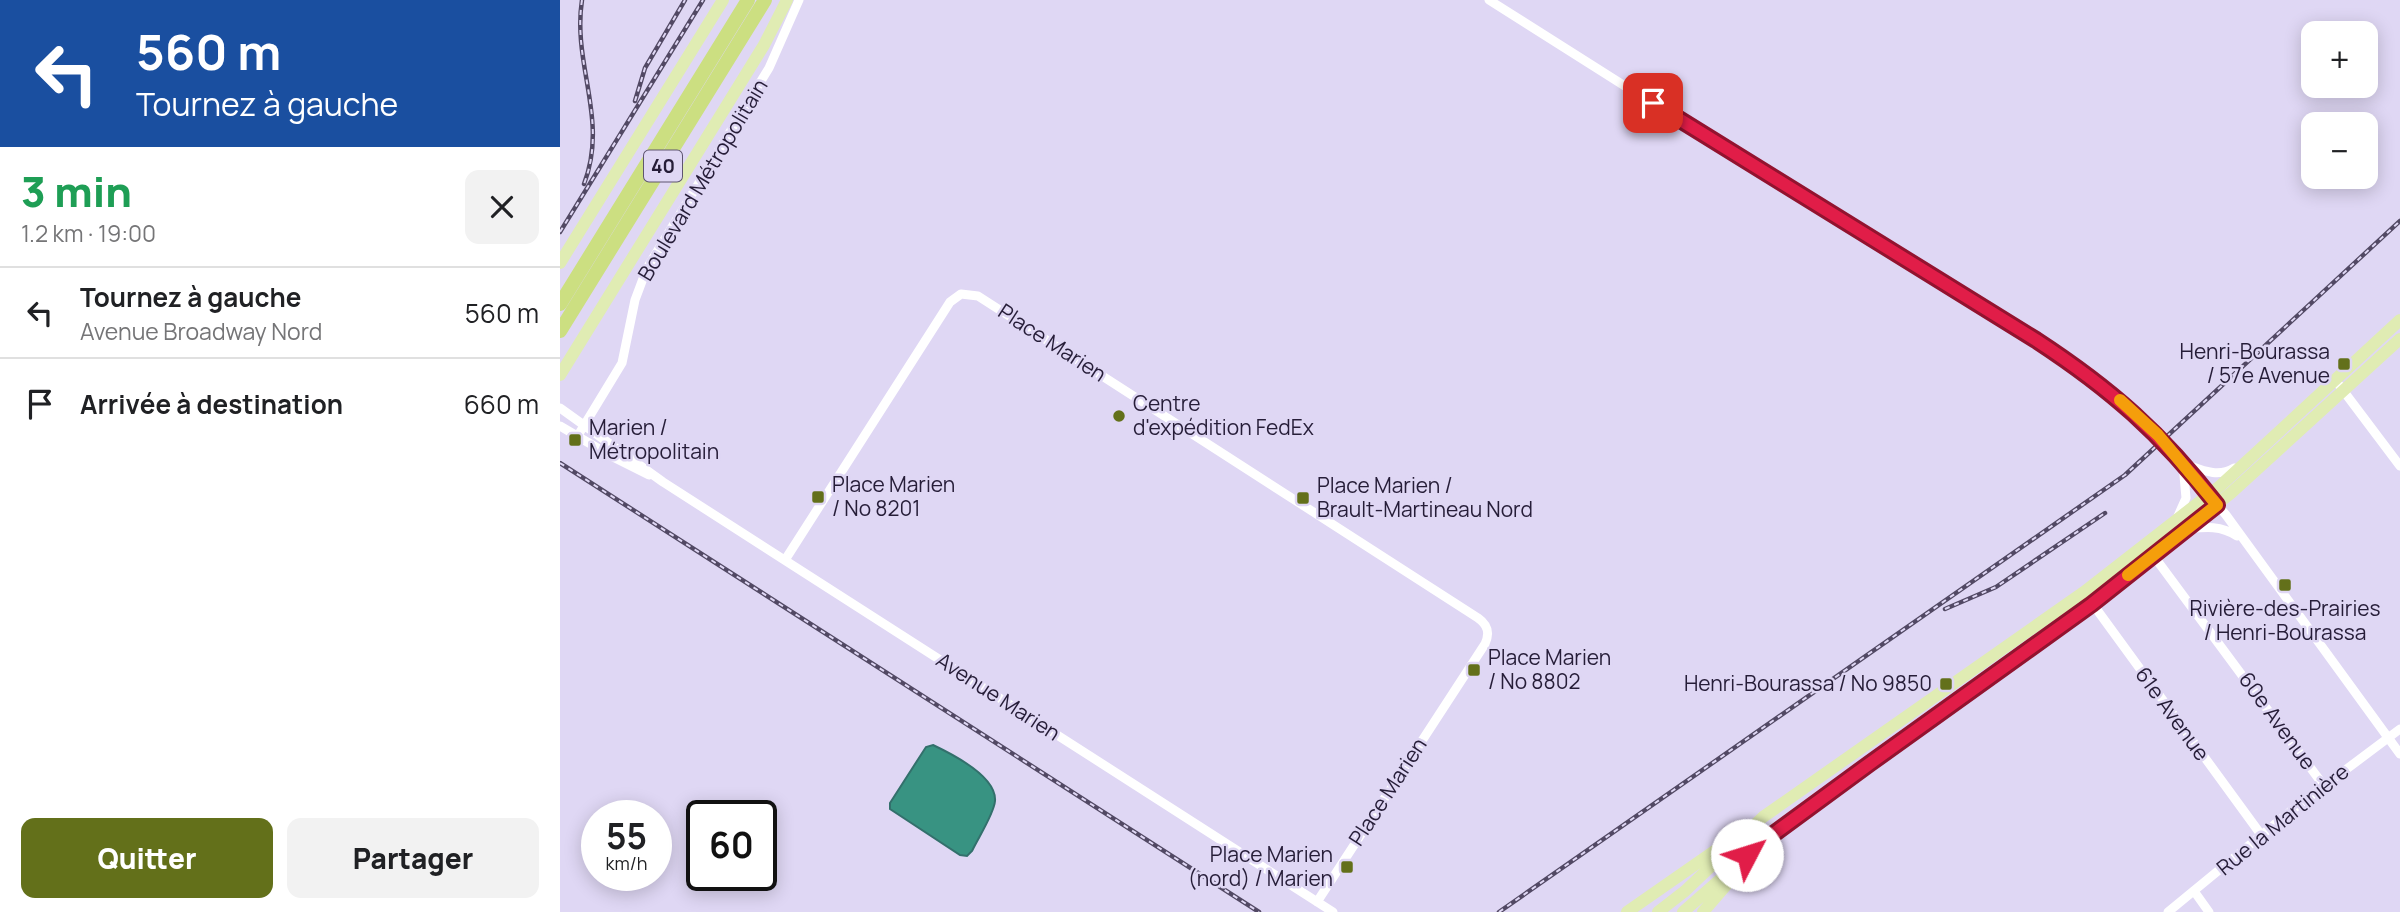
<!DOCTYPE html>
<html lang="fr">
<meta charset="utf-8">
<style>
:root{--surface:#fff;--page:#f2f2f2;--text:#202124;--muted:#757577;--line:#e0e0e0;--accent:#63701a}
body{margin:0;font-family:Manrope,sans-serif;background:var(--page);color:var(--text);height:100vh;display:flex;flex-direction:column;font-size:26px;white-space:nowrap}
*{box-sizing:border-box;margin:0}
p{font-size:23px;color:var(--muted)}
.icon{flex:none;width:38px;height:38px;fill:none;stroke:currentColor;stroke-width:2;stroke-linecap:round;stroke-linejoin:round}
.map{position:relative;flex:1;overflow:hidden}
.sheet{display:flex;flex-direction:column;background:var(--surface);width:560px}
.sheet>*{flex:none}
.guide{background:#1a4fa0;color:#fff;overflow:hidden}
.buttons{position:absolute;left:1741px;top:21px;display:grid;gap:14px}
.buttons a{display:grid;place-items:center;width:77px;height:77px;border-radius:14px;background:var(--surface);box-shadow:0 4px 18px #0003;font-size:35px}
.speed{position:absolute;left:21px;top:800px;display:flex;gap:14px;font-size:35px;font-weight:700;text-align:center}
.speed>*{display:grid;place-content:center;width:91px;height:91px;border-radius:50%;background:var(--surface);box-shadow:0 4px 18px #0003;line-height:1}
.speed small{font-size:18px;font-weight:400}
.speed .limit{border:4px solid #111;border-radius:10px;background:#fff;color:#111}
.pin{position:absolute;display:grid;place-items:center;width:60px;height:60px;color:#fff;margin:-30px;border-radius:14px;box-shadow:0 4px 10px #0006}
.me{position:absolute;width:77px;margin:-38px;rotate:50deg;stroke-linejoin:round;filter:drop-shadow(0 0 5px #0008)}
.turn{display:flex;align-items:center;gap:24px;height:147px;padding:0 21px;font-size:32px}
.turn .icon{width:91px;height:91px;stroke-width:2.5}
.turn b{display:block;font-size:49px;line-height:60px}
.round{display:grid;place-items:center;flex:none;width:74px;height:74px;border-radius:14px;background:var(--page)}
.headline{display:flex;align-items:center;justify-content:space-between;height:119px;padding:0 21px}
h1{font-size:42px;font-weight:800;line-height:52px;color:#1e9e55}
.button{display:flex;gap:14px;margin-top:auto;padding:14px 21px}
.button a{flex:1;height:80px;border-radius:14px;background:var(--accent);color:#fff;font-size:28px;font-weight:800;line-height:80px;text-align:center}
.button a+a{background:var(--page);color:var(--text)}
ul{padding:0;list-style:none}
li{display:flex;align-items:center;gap:21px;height:91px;padding:0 21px;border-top:2px solid var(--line)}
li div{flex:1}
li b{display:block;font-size:26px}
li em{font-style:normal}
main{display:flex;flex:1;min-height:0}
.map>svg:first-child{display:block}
.water{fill:#389382;stroke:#33706c;stroke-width:2}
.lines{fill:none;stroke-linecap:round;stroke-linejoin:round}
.minor{stroke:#fff;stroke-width:9}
.major{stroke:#e0ecb3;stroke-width:12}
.highway{stroke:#ccdf81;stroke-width:14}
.rail-casing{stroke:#524964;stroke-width:4.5}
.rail{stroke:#dfd7f4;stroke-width:2;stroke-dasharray:5;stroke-linecap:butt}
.route-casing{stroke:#92132f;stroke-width:18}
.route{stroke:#e11d48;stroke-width:12}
.slow{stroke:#f59e0b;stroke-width:12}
.poi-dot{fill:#63701a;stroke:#dfd7f4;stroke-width:2.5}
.labels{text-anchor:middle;stroke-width:5;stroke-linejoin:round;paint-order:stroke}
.shield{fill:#dfd7f4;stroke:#5e5570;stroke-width:2}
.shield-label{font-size:19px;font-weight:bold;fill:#261d38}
.street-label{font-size:21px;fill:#261d38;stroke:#dfd7f4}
.poi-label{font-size:21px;fill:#261d38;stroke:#dfd7f4;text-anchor:start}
</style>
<main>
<section class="sheet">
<div class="guide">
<div class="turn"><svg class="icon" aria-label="left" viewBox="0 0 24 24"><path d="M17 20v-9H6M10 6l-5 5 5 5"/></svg><div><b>560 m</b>Tournez à gauche</div></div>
</div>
<div class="headline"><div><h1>3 min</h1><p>1.2 km · 19:00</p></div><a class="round"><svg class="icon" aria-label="close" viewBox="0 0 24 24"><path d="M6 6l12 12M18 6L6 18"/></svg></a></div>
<ul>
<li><svg class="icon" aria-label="left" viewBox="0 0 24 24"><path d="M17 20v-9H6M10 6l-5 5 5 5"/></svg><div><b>Tournez à gauche</b><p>Avenue Broadway Nord</p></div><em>560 m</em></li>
<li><svg class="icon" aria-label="arrive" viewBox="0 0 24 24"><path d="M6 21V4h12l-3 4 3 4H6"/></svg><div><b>Arrivée à destination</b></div><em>660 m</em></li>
</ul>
<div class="button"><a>Quitter</a><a>Partager</a></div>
</section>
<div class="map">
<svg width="1840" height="912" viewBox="0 0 1840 912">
<rect width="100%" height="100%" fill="#dfd7f4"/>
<path class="water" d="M373,745C392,754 437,776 435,801C434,814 418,838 412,851L407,856L400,855L330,809V803L366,747Z"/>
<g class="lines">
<path class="minor" d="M929,0L1210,178L1476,340L1555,396L1604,441L1666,515L1840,754
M1776,381L1840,466
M0,408L103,482L773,912
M0,426L51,456L89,475
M17,437L62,363L75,300L87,268L209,68L239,0
M1625,464C1642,470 1658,478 1674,468
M1618,516L1626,498L1623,464
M1627,529C1645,527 1661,525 1677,536
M1593,555L1764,786
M225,560L390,302L401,294L418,296L918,618C928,625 930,633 925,644L757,902
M1524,592L1702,836
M1634,891L1649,912
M1608,912L1732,810L1840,729"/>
<path class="major" d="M0,263L163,0
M0,375L204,45L227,0
M1067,912L1169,841
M1098,912L1125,891L1203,817L1524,592L1660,486L1840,320
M1123,912L1204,841L1532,604L1671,493L1840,339
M1143,912L1174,876"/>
<path class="highway" d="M0,304L188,0
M0,331L205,0"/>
<g class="rail-casing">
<path id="rail" d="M22,0C12,65 49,119 24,184
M75,101L85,68L125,0
M0,232L143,0
M0,463L699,912
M1385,609L1436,587L1545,513
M939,912L1565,475L1840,221"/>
</g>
<use href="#rail" class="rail"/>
</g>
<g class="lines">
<g class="route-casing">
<path id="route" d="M1093,103L1476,340C1551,389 1601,433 1657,505L1532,604L1309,764L1204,841L1187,855"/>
</g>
<use href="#route" class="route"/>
<path class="slow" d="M1560,400L1598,435L1657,505L1568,575"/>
</g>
<g class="poi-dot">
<rect x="1777" y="357" width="14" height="14" rx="3.5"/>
<circle cx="559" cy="416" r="7"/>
<rect x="8" y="433" width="14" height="14" rx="3.5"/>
<rect x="251" y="490" width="14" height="14" rx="3.5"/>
<rect x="736" y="491" width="14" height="14" rx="3.5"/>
<rect x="1718" y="578" width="14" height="14" rx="3.5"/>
<rect x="907" y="663" width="14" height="14" rx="3.5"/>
<rect x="1379" y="677" width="14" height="14" rx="3.5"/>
<rect x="780" y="860" width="14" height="14" rx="3.5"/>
</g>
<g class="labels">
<rect class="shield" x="84" y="150.5" width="38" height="31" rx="5"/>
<g class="shield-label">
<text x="103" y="173">40</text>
</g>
<g class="street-label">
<text transform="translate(143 180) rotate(-59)" y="7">Boulevard Métropolitain</text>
<text transform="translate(492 343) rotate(33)" y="7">Place Marien</text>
<text transform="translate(438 697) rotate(33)" y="7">Avenue Marien</text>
<text transform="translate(1612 714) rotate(54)" y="7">61e Avenue</text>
<text transform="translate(1717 721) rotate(54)" y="7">60e Avenue</text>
<text transform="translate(828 792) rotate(-57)" y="7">Place Marien</text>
<text transform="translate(1723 820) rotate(-39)" y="7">Rue la Martinière</text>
</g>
<g class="poi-label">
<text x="1770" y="359" text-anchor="end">Henri-Bourassa<tspan x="1770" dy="24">/ 57e Avenue</tspan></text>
<text x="573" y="411">Centre<tspan x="573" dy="24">d'expédition FedEx</tspan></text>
<text x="29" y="435">Marien /<tspan x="29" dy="24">Métropolitain</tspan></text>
<text x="272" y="492">Place Marien<tspan x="272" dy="24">/ No 8201</tspan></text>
<text x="757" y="493">Place Marien /<tspan x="757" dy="24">Brault-Martineau Nord</tspan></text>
<text x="1725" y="616" text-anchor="middle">Rivière-des-Prairies<tspan x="1725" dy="24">/ Henri-Bourassa</tspan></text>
<text x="928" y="665">Place Marien<tspan x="928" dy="24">/ No 8802</tspan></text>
<text x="1372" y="691" text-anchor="end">Henri-Bourassa / No 9850</text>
<text x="773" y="862" text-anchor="end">Place Marien<tspan x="773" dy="24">(nord) / Marien</tspan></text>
</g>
</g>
</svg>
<div class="buttons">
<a>+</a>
<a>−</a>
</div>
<div class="speed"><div>55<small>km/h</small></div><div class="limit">60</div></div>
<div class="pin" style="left:1093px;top:103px;background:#d93025"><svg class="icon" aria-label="arrive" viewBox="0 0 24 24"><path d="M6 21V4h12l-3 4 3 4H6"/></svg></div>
<svg class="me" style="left:1187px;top:855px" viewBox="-20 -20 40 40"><circle r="19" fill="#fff"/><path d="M0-13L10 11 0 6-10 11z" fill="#e11d48"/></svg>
</div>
</main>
